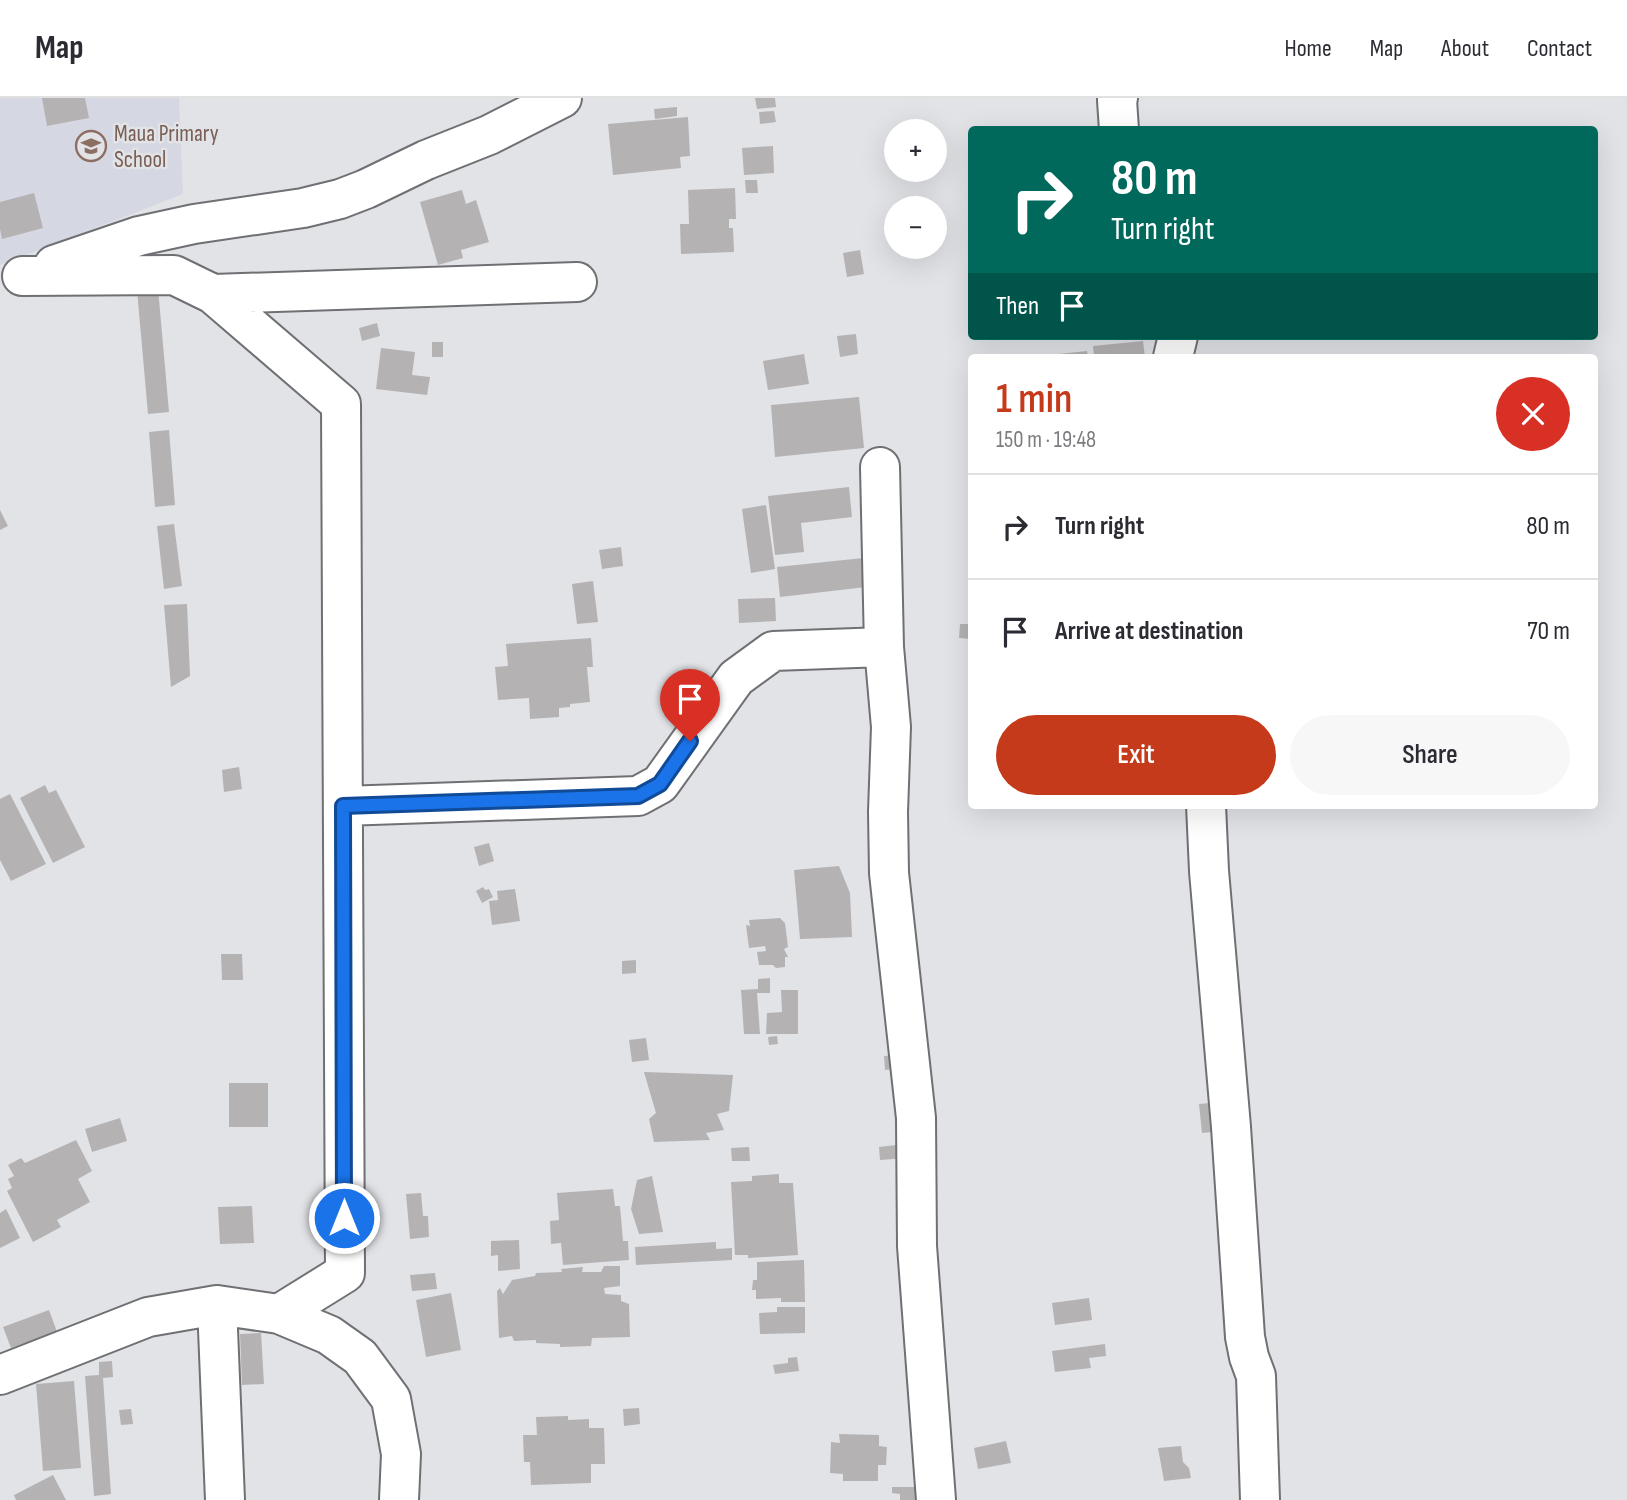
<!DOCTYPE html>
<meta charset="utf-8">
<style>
:root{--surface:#fff;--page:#f7f7f7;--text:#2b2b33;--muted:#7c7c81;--line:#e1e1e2;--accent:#c43a1a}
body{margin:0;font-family:"Sofia Sans Condensed",sans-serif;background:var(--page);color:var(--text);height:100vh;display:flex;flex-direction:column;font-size:26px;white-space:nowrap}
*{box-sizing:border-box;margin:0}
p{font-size:23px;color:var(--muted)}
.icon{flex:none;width:38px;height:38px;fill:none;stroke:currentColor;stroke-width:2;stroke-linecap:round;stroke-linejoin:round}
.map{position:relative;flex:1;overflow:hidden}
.details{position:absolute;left:968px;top:256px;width:630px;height:455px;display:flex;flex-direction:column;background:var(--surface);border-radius:7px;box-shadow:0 7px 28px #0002}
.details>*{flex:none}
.guide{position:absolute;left:968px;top:28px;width:630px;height:214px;border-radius:7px;box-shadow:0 7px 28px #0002;background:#00695c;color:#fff;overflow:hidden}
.fabs{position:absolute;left:884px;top:21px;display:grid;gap:14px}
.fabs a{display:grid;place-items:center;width:63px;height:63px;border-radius:50%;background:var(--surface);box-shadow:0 7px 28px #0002;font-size:35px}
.pin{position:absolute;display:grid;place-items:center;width:60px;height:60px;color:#fff;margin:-72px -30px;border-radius:50% 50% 50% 0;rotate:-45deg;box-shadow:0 0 7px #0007}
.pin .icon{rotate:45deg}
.me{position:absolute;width:77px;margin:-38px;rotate:0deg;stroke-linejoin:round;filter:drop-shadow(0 0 5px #0008)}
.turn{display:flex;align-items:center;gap:24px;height:147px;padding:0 28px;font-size:32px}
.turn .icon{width:91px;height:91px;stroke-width:2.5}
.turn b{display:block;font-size:49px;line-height:60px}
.then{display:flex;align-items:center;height:66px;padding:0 28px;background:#0003;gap:14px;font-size:26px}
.round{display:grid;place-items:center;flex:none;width:74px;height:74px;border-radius:37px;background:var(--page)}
.headline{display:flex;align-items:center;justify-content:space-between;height:119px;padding:0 28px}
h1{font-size:42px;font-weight:600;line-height:52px;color:var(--accent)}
.primary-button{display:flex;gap:14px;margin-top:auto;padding:14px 28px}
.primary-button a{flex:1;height:80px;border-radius:42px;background:var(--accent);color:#fff;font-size:28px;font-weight:600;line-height:80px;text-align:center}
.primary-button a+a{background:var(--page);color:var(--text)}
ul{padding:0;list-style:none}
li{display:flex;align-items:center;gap:21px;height:105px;padding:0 28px;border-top:2px solid var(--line)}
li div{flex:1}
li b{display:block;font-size:26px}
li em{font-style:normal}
header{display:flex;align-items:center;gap:42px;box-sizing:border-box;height:98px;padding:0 35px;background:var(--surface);border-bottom:2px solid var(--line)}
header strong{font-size:33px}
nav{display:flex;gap:38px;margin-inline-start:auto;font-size:24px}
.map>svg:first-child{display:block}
.built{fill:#d5d7e2}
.building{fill:#b5b2b4}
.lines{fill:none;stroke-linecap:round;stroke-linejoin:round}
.minor-casing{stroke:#6f7073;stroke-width:42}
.minor{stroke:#fff;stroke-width:38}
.route-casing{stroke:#114b97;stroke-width:18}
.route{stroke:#1a73e8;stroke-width:12}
.labels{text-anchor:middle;stroke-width:5;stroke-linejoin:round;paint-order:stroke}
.education-label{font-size:23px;fill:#785e54;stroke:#e2e3e7;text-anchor:start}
</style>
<header>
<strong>Map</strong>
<nav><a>Home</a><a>Map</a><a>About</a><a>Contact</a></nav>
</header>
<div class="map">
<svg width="1627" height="1402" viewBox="0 0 1627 1402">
<rect width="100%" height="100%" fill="#e2e3e7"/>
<path class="built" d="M0,0H179L183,96L0,167Z"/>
<path class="building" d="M42,0H85L89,20L47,28Z
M755,0H775L776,9L757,11Z
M677,9V18L655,21L654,11Z
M774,13L776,24L760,26L759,14Z
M688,19L690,58L680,59L681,70L613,77L608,26Z
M773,48L774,75L744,77L742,50Z
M745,82H757L758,95H746Z
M735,90L736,121H729V130H733L734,154L681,156L680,126H689L688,92Z
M462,92L466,106L476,102L489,144L461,152L463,160L438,167L420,104Z
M34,95L43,130L2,141L0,131V104Z
M860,152L864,176L847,179L843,155Z
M158,190L169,314L148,316L137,192Z
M377,225L380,238L362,243L359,230Z
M856,236L858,256L840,259L837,238Z
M1143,243L1145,259H1094L1093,248Z
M432,244H443V259H432Z
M381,250L415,254L412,277L430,279L427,297L376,291Z
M1087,253L1088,259H1059V256Z
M804,256L809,286L768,292L763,263Z
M859,299L864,350L775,359L771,307Z
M169,332L175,407L155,409L149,334Z
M849,389L852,419L801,425L804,454L775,457L768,398Z
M766,407L775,471L751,475L742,411Z
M0,412L8,428L0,432Z
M174,426L182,488L164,491L157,428Z
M621,449L623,468L602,471L599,452Z
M863,460L866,489L780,499L777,469Z
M593,483L598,524L577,526L572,486Z
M775,500L776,523L739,525L738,501Z
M187,506L190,578L171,589L164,507Z
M960,526H971V541L959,540Z
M591,540L593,569H587L590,604L570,606V609L559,610V619L530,621L529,600L498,602L495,569L508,568L506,546Z
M239,669L242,691L224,694L222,672Z
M45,687L49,695L56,692L85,749L53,765L20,700Z
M10,696L46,766L11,783L0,762V701Z
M489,745L494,763L479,768L474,749Z
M839,768L850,795L852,839L800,841L794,772Z
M483,789L485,792L489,791L493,799L482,805L476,793Z
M515,791L520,823L492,827L489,803L498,802L497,793Z
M780,820L785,825L788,849L784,851L788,859H785V869L776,870L773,867H759L757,854L766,853L765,848L749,850L746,827L750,828L749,822Z
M221,856H242L243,882H222Z
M636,862V875L622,876V863Z
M770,880V895H757L760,936H744L741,892L758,891V881Z
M781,892H798V936H766L767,915L782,914Z
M777,938L778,946L769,947L768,939Z
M646,940L649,962L632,964L629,942Z
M898,957L900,970L885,972L884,958Z
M644,974L733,977L729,1013L717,1016L724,1032L706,1035L710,1042L654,1044L649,1021L656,1015Z
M229,985H268V1029H229Z
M1220,1004L1223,1033L1202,1035L1199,1006Z
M120,1020L127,1043L92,1054L85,1031Z
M76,1042L92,1073L78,1081L90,1104L57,1122L61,1129L33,1144L7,1093L12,1090L8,1081L14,1078L8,1067L21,1060L25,1065Z
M904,1046L906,1060L880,1062L879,1049Z
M749,1049L750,1063H732L731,1050Z
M779,1076V1085H793L798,1157L748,1160V1157H735L731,1084L752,1083V1078Z
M652,1078L663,1134L639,1136L631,1111L637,1082Z
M613,1091L615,1108H620L623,1143H628L629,1162L563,1167L561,1145L551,1146L550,1123L559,1122L557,1095Z
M421,1095L423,1118H428L429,1139L410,1141L406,1096Z
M252,1108L254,1145L220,1146L218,1109Z
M6,1111L20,1140L0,1150V1115Z
M519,1142L520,1171L498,1173V1157L491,1158V1143Z
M716,1144V1151L732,1150V1162L636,1167L635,1149Z
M804,1162L805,1204H781V1200L756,1201V1192H752L753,1182H757V1164Z
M604,1168H620V1188L604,1190L605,1196L621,1197V1203L629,1206L630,1239L592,1240L591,1248L560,1249V1246L536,1245V1242L514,1243L512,1238L499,1240L497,1193L500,1190L503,1196L512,1182L535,1178L536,1175L562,1174L561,1171L583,1169L582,1174H601Z
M435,1175L437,1191L412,1193L410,1177Z
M451,1195L461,1252L426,1259L416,1202Z
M1089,1200L1092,1222L1055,1227L1052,1205Z
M777,1209H805V1235L760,1236L759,1215L777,1214Z
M49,1212L57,1234L11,1250L3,1229Z
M261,1235L264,1286L242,1287L240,1236Z
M1105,1246L1106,1258L1089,1260L1091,1270L1055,1274L1052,1253Z
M797,1259L799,1273L775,1276L773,1267L788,1265V1260Z
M112,1263L113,1279L103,1280L111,1396L94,1398L85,1278L99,1277V1264Z
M74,1283L81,1370L43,1373L36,1286Z
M639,1310L640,1326L624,1328L623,1311Z
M131,1311L133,1326L121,1327L119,1312Z
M568,1318V1322L589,1321V1330H604L605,1366H591V1385L531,1387L530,1364H524L523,1337H537L536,1319Z
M839,1336L879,1337V1348L887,1349L886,1367H878V1383H843V1376L830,1375L831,1344L840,1345Z
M1006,1343L1011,1365L978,1371L974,1350Z
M1181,1348L1183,1364L1189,1370L1191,1380L1164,1383L1158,1350Z
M53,1377L66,1402H16L14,1397Z
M892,1389H925L926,1402H900V1396L892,1395Z"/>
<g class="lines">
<g class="minor-casing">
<path id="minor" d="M1118,0L1117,2L1119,32
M54,167L139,138L194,126L303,110L340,101L366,91L426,62L489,37L562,0
M22,178L174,177L213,196L341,306L345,1175L279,1216
M213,196L577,184
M1173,259L1178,238
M880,369L884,549L891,629L888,714L889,775L916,1020L917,1148L936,1402
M1206,707L1209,773L1231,1029L1245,1239L1249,1259L1256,1278L1260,1402
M343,708L638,698L660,686L736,580L773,553L884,549
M217,1207L225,1402
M0,1277L148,1219L217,1207L279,1216L329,1237L360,1259L391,1301L401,1356L399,1402"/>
</g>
<use href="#minor" class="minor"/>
</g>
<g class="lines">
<g class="route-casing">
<path id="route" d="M344,1120L343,708L638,698L660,686L690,643"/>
</g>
<use href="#route" class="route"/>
</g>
<defs>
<g id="school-ring" transform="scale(1.575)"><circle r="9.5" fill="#e2e3e7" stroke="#8d6e63" stroke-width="1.5"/><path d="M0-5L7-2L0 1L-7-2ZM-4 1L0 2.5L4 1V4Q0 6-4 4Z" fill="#8d6e63"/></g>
</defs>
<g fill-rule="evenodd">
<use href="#school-ring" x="91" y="48"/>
</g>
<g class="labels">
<g class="education-label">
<text x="114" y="43">Maua Primary<tspan x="114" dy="26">School</tspan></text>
</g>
</g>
</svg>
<div class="fabs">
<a>+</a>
<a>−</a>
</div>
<div class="pin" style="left:690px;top:643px;background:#d93025"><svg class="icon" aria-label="arrive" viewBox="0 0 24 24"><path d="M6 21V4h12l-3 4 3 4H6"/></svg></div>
<svg class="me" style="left:344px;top:1120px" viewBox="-20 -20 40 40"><circle r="17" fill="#1a73e8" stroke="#fff" stroke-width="3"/><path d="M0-11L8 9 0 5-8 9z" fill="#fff"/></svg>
<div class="guide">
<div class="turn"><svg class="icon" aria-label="right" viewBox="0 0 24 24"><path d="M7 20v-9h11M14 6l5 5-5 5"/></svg><div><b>80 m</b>Turn right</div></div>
<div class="then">Then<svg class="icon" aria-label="arrive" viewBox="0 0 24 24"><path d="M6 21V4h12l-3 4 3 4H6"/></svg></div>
</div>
<section class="details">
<div class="headline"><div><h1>1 min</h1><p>150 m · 19:48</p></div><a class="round" style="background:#d93025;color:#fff"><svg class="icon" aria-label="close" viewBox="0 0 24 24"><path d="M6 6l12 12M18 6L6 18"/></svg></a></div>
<ul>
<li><svg class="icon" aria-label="right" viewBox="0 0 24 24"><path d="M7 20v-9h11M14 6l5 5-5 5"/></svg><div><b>Turn right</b></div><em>80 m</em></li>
<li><svg class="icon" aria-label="arrive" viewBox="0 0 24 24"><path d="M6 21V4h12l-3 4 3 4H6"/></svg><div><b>Arrive at destination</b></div><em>70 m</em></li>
</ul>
<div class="primary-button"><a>Exit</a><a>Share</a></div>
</section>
</div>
